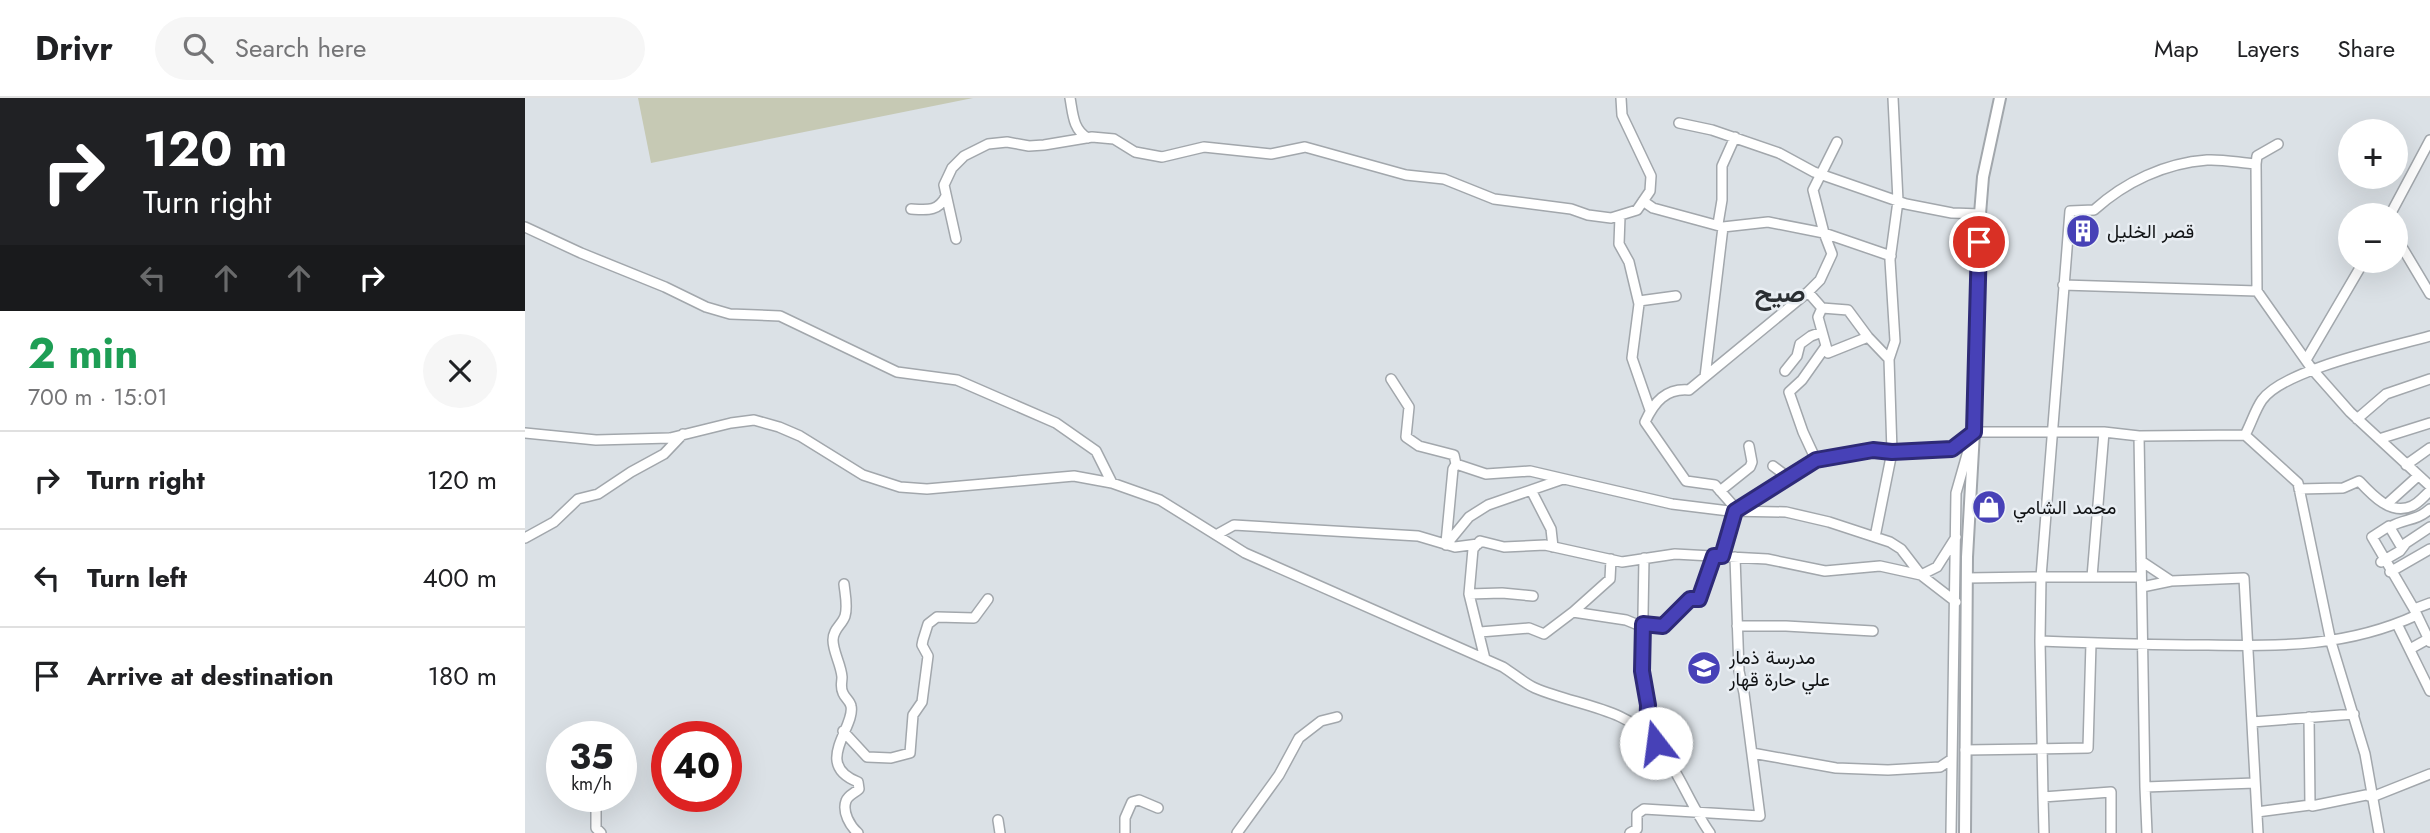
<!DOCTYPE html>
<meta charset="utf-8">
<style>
:root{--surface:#fff;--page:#f6f6f6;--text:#202124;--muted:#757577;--line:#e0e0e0}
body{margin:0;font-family:Jost,Vazirmatn,sans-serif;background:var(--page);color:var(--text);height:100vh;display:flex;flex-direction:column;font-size:26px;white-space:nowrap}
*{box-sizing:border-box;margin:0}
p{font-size:23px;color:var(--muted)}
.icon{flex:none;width:38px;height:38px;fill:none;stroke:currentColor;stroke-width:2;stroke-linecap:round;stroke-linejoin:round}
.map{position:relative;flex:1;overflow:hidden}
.side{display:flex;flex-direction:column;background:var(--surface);width:525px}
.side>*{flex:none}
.top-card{background:#202124;color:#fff;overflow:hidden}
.buttons{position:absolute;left:1813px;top:21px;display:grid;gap:14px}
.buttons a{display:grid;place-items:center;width:70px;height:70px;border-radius:50%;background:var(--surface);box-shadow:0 7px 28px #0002;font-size:35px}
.speed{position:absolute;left:21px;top:623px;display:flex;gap:14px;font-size:35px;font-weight:700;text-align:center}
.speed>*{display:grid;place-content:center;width:91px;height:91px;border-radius:50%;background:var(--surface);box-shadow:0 7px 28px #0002;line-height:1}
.speed small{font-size:18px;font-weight:400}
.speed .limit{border:10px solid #d22;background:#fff;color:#111}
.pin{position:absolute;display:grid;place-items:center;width:60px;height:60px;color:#fff;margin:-30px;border:4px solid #fff;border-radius:50%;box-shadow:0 2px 7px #0007}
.me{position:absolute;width:77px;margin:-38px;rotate:345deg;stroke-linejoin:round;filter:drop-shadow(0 0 5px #0008)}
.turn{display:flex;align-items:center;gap:24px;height:147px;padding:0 28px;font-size:32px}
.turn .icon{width:91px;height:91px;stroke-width:2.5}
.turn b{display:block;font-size:49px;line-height:60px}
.lanes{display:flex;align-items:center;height:66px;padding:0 28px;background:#0003;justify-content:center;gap:35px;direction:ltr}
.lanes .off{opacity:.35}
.round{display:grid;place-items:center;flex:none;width:74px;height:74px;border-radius:37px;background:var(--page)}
.head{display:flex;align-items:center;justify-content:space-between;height:119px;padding:0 28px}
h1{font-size:42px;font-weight:700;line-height:52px;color:#1e9e55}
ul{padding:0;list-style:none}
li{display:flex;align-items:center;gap:21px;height:98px;padding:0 28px;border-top:2px solid var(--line)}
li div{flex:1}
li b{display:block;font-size:26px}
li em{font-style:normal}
header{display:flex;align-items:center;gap:42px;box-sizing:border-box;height:98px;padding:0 35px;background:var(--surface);border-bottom:2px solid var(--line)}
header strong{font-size:33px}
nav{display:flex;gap:38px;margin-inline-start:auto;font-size:24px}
.search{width:490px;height:63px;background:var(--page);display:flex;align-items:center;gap:18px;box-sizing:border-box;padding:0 24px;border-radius:38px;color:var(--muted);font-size:26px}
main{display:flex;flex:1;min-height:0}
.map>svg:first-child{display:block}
.green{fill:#c6c9b4}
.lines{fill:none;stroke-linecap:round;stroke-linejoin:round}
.minor-casing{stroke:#a2a7ac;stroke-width:12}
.major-casing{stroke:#a2a7ac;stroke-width:14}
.minor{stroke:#fff;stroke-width:9}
.major{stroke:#fff;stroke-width:10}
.route-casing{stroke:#2e2a77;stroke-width:18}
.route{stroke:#4741b7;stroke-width:12}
.labels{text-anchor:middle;stroke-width:5;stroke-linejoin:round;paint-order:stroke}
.poi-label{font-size:19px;fill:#101214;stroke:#e9eef3;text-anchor:start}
.district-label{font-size:26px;font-weight:bold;fill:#2a2e32;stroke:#e9eef3}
</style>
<header>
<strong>Drivr</strong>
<div class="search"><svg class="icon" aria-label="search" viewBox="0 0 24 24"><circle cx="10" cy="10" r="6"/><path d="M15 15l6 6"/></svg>Search here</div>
<nav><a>Map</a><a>Layers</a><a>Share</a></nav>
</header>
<main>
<section class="side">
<div class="top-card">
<div class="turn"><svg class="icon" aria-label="right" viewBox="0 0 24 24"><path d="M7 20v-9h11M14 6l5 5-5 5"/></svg><div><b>120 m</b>Turn right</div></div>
<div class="lanes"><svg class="icon off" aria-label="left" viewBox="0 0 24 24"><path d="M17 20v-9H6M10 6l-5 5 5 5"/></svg><svg class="icon off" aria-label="ahead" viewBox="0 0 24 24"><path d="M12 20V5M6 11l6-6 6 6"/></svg><svg class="icon off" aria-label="ahead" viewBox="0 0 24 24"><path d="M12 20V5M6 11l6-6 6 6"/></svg><svg class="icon" aria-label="right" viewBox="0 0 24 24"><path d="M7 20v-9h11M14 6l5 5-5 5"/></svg></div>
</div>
<div class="head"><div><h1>2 min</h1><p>700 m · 15:01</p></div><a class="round"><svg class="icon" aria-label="close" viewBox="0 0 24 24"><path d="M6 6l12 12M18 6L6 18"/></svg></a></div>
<ul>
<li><svg class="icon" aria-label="right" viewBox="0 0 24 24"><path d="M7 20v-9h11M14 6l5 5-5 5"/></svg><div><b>Turn right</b></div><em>120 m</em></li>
<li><svg class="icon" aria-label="left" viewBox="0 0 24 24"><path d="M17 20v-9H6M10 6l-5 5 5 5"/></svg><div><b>Turn left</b></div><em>400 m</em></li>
<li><svg class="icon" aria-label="arrive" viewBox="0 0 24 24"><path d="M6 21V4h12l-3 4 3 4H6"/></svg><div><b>Arrive at destination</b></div><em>180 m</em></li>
</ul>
</section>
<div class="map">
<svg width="1905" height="735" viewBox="0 0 1905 735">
<rect width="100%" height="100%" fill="#dbe1e6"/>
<path class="green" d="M113,0H448L126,65Z"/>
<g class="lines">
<g class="minor-casing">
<path id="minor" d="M545,0C548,16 548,32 563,40
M1154,25L1187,32L1254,55L1289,74L1381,106L1427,115L1455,116
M1118,103L1128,110L1198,129L1180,279
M386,111C402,112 413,114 421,98
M1865,117L1905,42
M1095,118L1094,146L1104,164L1114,206L1107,260L1125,312
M1193,126L1197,102V68L1210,39
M0,129L56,155L140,189L181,209L205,216L255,218L372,274L432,282L531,325L571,353L587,385
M1198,129L1243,124L1299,135L1366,158
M1871,139L1905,196
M431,141L419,87L427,70L439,58L463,46L482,44L504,48L519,47L567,39L589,41L610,54L637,59L679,49L746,56L780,49L881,77L919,81L969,101L1046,111L1063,117L1086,120L1112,112L1125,93L1126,78L1097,17L1096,0
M1538,187L1732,193L1787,271L1825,314L1905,388
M1732,193L1731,66L1732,58L1753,46
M1283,194L1295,182L1307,156L1299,135L1288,92L1312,44
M1114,203L1151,198
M1297,210L1293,219L1303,255L1343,239
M1364,261L1343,239L1323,212L1297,210L1283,194L1164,292C1141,290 1129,304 1120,324L1161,383L1190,387L1213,413L1291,362L1348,352L1367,354L1427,351L1449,334H1579L1614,338L1720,337L1773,385L1806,544L1840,656L1854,735
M1781,262L1839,163
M1260,273L1272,258L1275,246L1286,238L1297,234
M866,281L884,309L881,339L894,348L929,357L931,366L961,376L1005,373L1147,406L1204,413L1261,414L1304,424L1365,444L1376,451L1396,477L1412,469L1431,439
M1832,321L1861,296L1905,281
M1579,334L1567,479H1616
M0,335L71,342L145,340L206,325L229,322L254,329L275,338L338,377L375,389L402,391L549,378L587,385L635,402L720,455L978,569C989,576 999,585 1010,590C1052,608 1101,609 1132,646C1154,673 1165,707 1185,735
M1720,337C1726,326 1730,312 1737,302C1759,271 1867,249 1905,238
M1614,338L1620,689L1730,685
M1854,341L1905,325
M1291,362L1278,334L1264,294L1277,282L1301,248
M1881,367L1905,350
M1248,368L1264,380
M1774,391L1818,390L1834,383C1847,397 1866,418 1887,408C1894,405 1900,397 1905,393
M1006,392L1026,431L1028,449
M1195,393L1225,369L1227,364L1224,348
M1862,406L1893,378
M1865,429C1880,420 1890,424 1905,411
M691,437L709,427L893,438L930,449L953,446
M1350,439L1367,354L1364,261L1370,243L1365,162L1373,103L1368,0
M0,440L29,424L53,401L73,396L106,374L139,356L158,336
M921,445L928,371L931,366
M921,447L944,419L963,407L1038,381
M1877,450L1864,428L1847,439L1889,511
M1197,458L1210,413
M1119,460L1117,573L1123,607L1122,637
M1616,463L1646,483L1719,480L1733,735
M1856,464L1875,453L1881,445L1905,429
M1865,474L1905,451
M1567,479H1516L1545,113L1569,112C1600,84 1640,65 1682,62C1698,61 1715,65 1731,66
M1442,480L1516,479L1515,543C1569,545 1623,547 1676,547C1753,548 1820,550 1892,517L1889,511L1905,505
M319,486C320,496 323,508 320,518C317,527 308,531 308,542C308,554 316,566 317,579C317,585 315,589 318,595C320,600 325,603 326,608C331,629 287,666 333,684L334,691C330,695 323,697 321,703C317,714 325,728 333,735
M1617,489L1646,483
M944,496L948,451L955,443L979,449L1020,447L1097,464L1150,456L1242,461L1300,473L1355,468L1396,477L1431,504
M1047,515L1085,481L1086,461
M1892,517L1905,544
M1118,525L1138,528L1165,501H1174L1190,458
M1872,526L1905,593
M1212,528H1261L1348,533
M955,534L1004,530L1019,536L1048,514L1101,522L1118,529
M1515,543L1518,699
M1885,551L1903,541
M960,561L944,496L977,495L1008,498
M1727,624L1829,616
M318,633L342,659L366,660L385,655L388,617L397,604L403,558L397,547L398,542L403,526L412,519L449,520L463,501
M1440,652L1563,650L1566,545
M1227,655L1311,670L1363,672L1415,669L1427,661
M1620,689L1622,735
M66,698L71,704V730L76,735
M1785,707L1787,708L1841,697L1847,699L1905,676
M1732,714L1785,707L1784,619
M473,722L475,735
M600,735V720L607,704L614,702L633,710
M712,735L754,677L774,640L796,623L812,619
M1105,735L1112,731V716L1119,711L1235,718L1219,595L1214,573L1210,459
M1426,735L1431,395L1445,346
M1519,735L1518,699L1586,694V735"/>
</g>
<g class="major-casing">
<path id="major" d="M1440,735L1442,459L1449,334L1455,116L1458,79L1475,0"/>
</g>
<use href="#minor" class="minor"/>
<use href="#major" class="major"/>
</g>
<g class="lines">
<g class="route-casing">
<path id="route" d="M1131,645L1122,637L1123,607L1117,573L1118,526L1138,528L1165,501H1174L1189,458H1197L1210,413L1291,362L1348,352L1367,354L1427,351L1449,334L1454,144"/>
</g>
<use href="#route" class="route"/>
</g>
<defs>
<g id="building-disc" transform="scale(1.75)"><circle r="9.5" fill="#4741b7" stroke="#e9eef3"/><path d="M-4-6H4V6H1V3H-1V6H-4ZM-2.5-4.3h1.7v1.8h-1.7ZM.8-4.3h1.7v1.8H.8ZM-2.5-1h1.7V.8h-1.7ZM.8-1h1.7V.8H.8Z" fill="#fff"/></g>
<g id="shop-disc" transform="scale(1.75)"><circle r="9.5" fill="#4741b7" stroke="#e9eef3"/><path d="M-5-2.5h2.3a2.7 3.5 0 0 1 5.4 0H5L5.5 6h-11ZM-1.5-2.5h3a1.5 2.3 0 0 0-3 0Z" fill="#fff"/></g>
<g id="school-disc" transform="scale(1.75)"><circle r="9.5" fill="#4741b7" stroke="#e9eef3"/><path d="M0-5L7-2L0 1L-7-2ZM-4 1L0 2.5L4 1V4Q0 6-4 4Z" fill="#fff"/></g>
</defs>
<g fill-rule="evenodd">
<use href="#building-disc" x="1558" y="133"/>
<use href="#shop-disc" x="1464" y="409"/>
<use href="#school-disc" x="1179" y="570"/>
</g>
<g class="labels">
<g class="poi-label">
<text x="1582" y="140">قصر الخليل</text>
<text x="1488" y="416">محمد الشامي</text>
<text x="1204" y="566">مدرسة ذمار<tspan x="1204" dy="22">علي حارة قهار</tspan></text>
</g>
<g class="district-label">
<text x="1255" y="204">صيح</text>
</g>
</g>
</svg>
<div class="buttons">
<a>+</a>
<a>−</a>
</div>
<div class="speed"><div>35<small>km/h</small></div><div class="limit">40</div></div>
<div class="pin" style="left:1454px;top:144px;background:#d93025"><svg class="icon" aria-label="arrive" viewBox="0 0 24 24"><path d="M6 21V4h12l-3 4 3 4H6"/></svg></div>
<svg class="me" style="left:1131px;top:645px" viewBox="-20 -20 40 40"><circle r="19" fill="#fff"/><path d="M0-13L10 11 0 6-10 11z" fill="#4741b7"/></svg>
</div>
</main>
